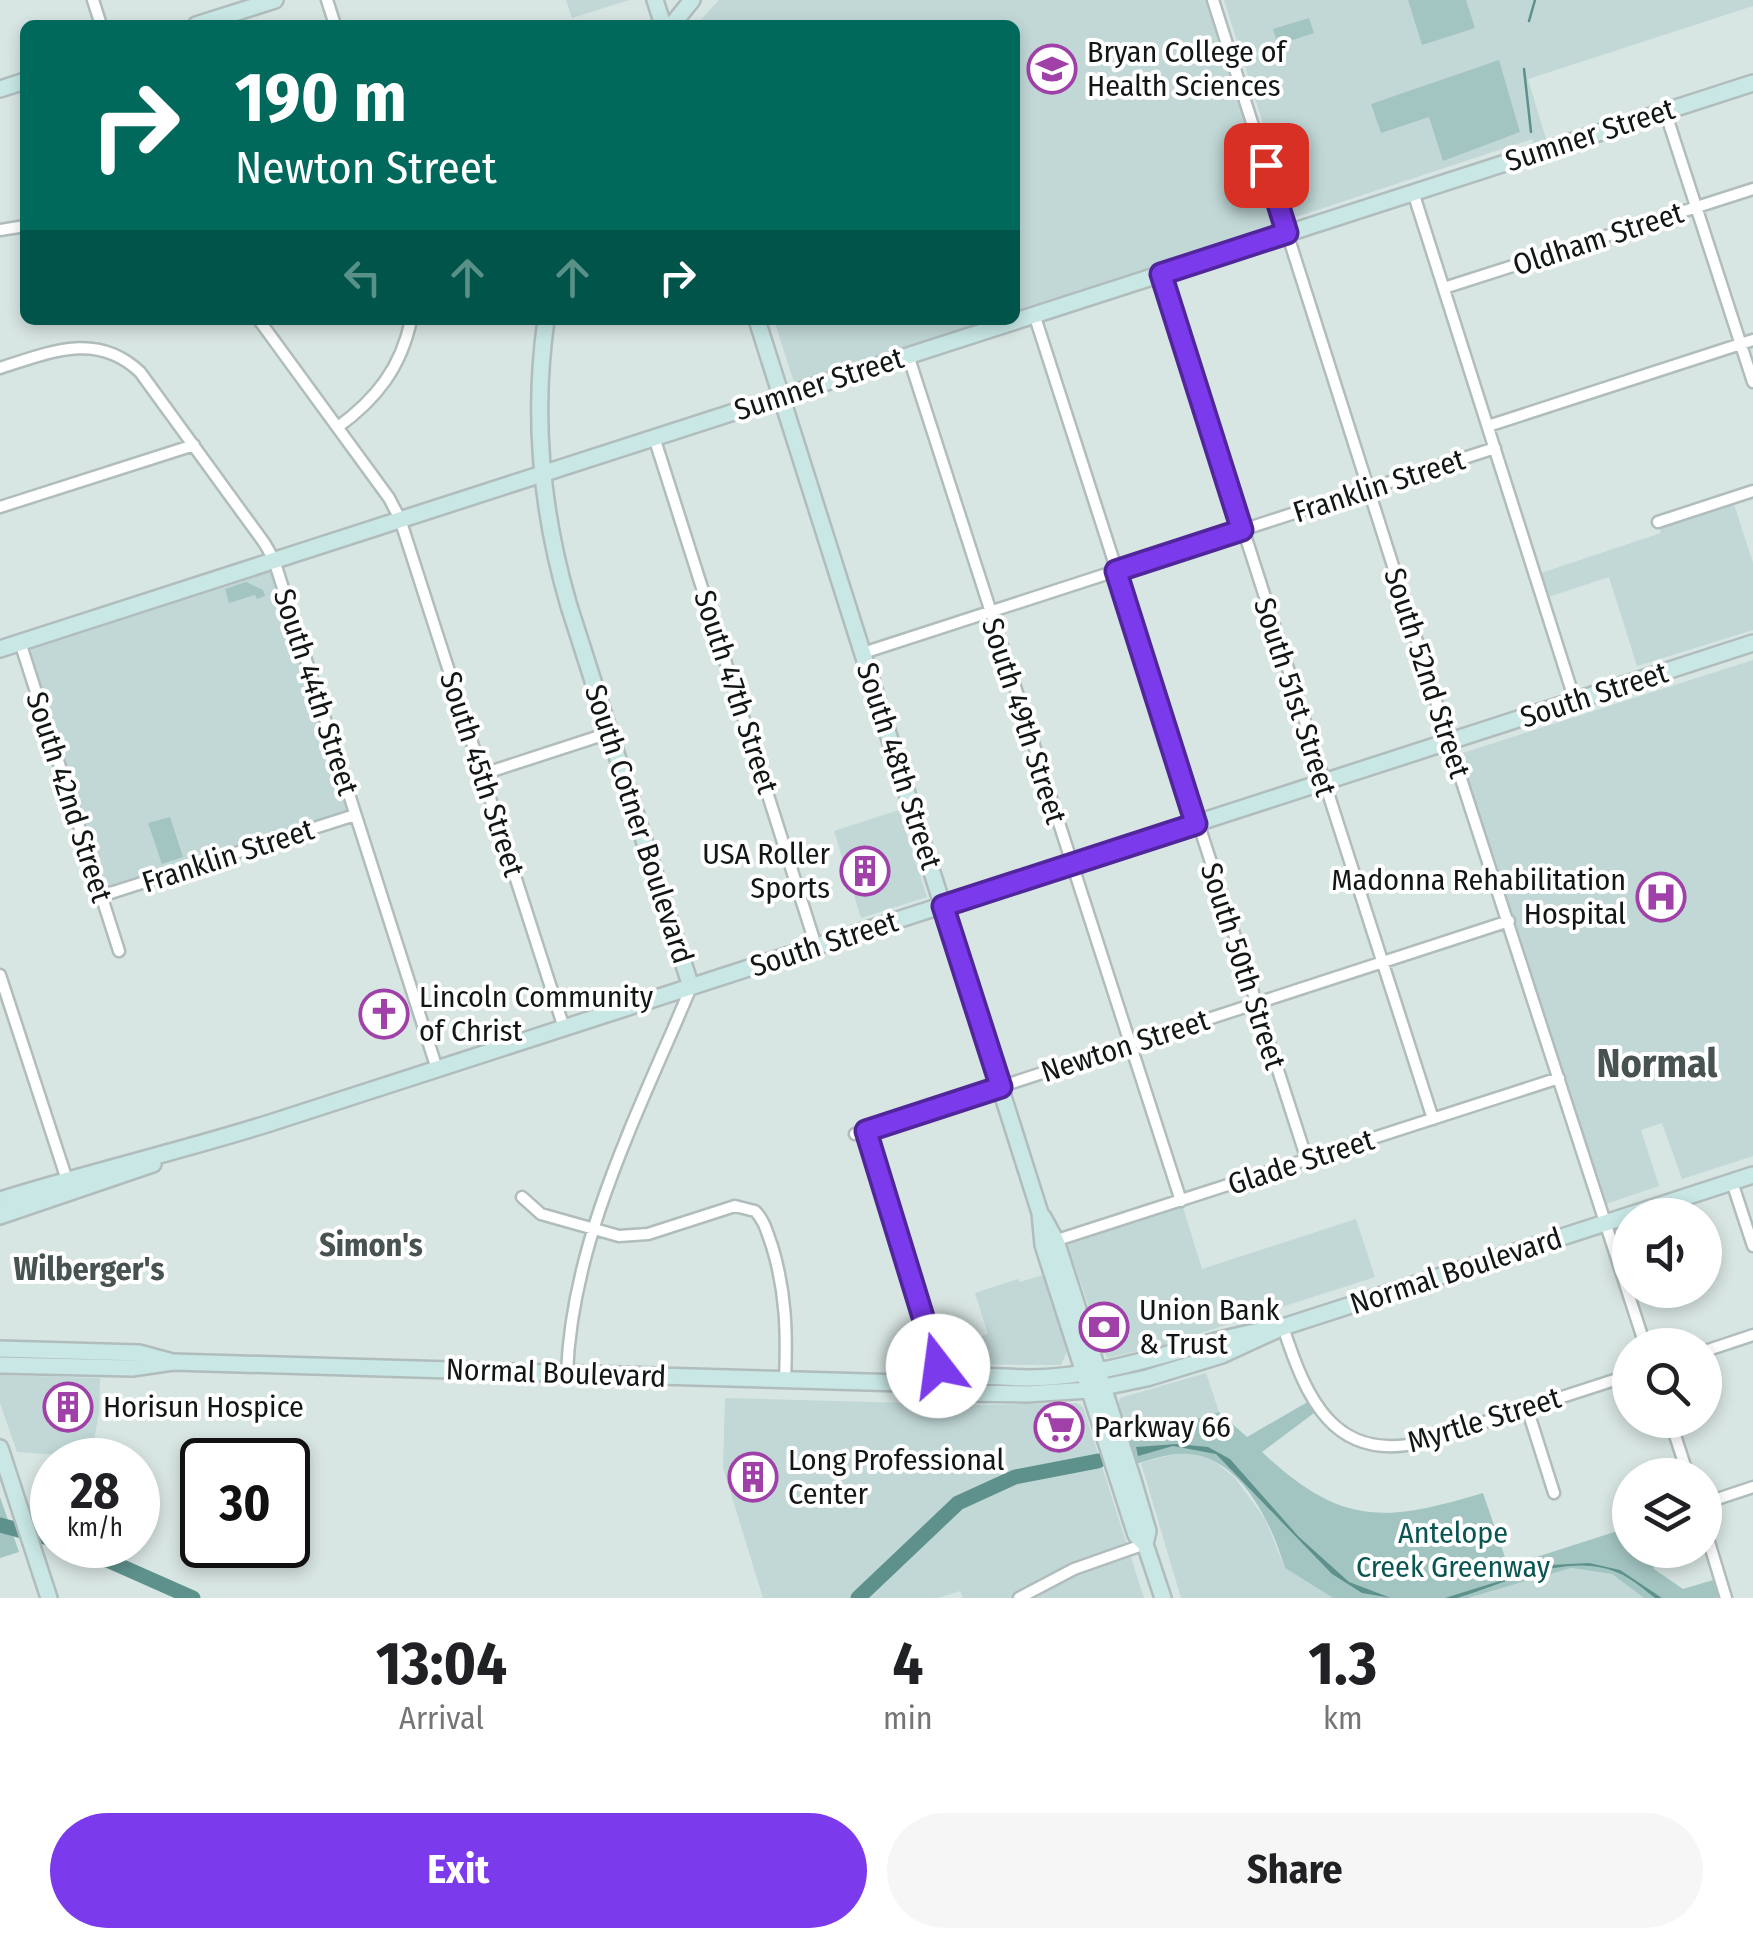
<!DOCTYPE html>
<style>
:root{--surface:#fff;--page:#f6f6f6;--text:#202124;--muted:#757577;--accent:#7c3aed}
body{margin:0;font-family:"Fira Sans Condensed",sans-serif;background:var(--page);color:var(--text);height:100vh;display:flex;flex-direction:column;font-size:38px;white-space:nowrap}
*{box-sizing:border-box;margin:0}
p{font-size:32px;color:var(--muted)}
.icon{flex:none;width:55px;height:55px;fill:none;stroke:currentColor;stroke-width:2;stroke-linecap:round;stroke-linejoin:round}
.map{position:relative;height:1598px;overflow:hidden}
.panel{display:flex;flex-direction:column;background:var(--surface);flex:1}
.panel>*{flex:none}
.hud{position:absolute;left:20px;top:20px;width:1000px;height:305px;border-radius:15px;box-shadow:0 5px 15px #0003;background:#00695c;color:#fff;overflow:hidden}
.fabs{position:absolute;left:1612px;top:1198px;display:grid;gap:20px}
.fabs a{display:grid;place-items:center;width:110px;height:110px;border-radius:50%;background:var(--surface);box-shadow:0 5px 15px #0003;font-size:50px}
.speed{position:absolute;left:30px;top:1438px;display:flex;gap:20px;font-size:50px;font-weight:700;text-align:center}
.speed>*{display:grid;place-content:center;width:130px;height:130px;border-radius:50%;background:var(--surface);box-shadow:0 5px 15px #0003;line-height:1}
.speed small{font-size:25px;font-weight:400}
.speed .limit{border:5px solid #111;border-radius:15px;background:#fff;color:#111}
.pin{position:absolute;display:grid;place-items:center;width:85px;height:85px;color:#fff;margin:-42px;border-radius:20px;box-shadow:0 5px 15px #0006}
.me{position:absolute;width:110px;margin:-55px;rotate:345deg;stroke-linejoin:round;filter:drop-shadow(0 0 8px #0008)}
.turn{display:flex;align-items:center;gap:35px;height:210px;padding:0 50px;font-size:45px}
.turn .icon{width:130px;height:130px;stroke-width:2.5}
.turn b{display:block;font-size:70px;line-height:85px}
.lanes{display:flex;align-items:center;height:95px;padding:0 50px;background:#0003;justify-content:center;gap:50px;direction:ltr}
.lanes .off{opacity:.35}
.eta{display:flex;justify-content:space-evenly;align-items:center;height:170px;text-align:center}
.eta b{font-size:60px;font-weight:700;line-height:70px}
.action{display:flex;gap:20px;margin-top:auto;padding:20px 50px}
.action a{flex:1;height:115px;border-radius:60px;background:var(--accent);color:#fff;font-size:40px;font-weight:700;line-height:115px;text-align:center}
.action a+a{background:var(--page);color:var(--text)}
.map>svg:first-child{display:block}
.built{fill:#c1d8d6}
.green{fill:#a3c5c2}
.water{fill:#5e918c}
.lines{fill:none;stroke-linecap:round;stroke-linejoin:round}
.stream{stroke:#5e918c;stroke-width:2.5}
.river{stroke:#5e918c;stroke-width:15}
.street-casing{stroke:#b0bdbc;stroke-width:15}
.secondary-casing{stroke:#b0bdbc;stroke-width:20}
.street{stroke:#fff;stroke-width:10}
.secondary{stroke:#c8e7e5;stroke-width:15}
.route-casing{stroke:#51269a;stroke-width:25}
.route{stroke:#7c3aed;stroke-width:18}
.labels{text-anchor:middle;stroke-width:8;stroke-linejoin:round;paint-order:stroke}
.poi-label{font-size:30px;fill:#121616;stroke:#fff;text-anchor:start}
.street-label{font-size:30px;fill:#121616;stroke:#fff}
.park-label{font-size:30px;fill:#095551;stroke:#fff}
.neighbourhood-label{font-size:32px;font-weight:bold;fill:#475251;stroke:#fff}
.district-label{font-size:40px;font-weight:bold;fill:#475251;stroke:#fff}
</style>
<div class="map">
<svg width="1753" height="1598" viewBox="0 0 1753 1598">
<rect width="100%" height="100%" fill="#d7e5e3"/>
<path class="built" d="M566,0H629L572,18Z
M719,0H1213L1287,233L797,392L774,320H1015V25H696Z
M1224,0H1753V6L1528,79L1549,149L1537,152L1532,139L1293,218Z
M1732,498L1753,563V630L1637,666L1609,577L1542,599L1535,575L1661,533L1658,522Z
M274,560L355,815L101,896L20,642Z
M1753,660V1156L1682,1179L1662,1123L1641,1130L1659,1186L1600,1206L1453,756Z
M899,810L927,897L861,918L834,831Z
M1181,1201L1202,1269L1356,1219L1375,1277L1160,1346L1107,1358L1065,1238Z
M1043,1275L1067,1351L1061,1365L938,1364L936,1351L988,1334L975,1293L1018,1279L1020,1282Z
M1206,1373L1219,1412L1129,1438L1118,1406L1120,1398Z
M0,1375L100,1378L99,1412L91,1457L17,1452L0,1403Z
M725,1398L979,1405L1077,1403L1083,1407L1144,1598H963L960,1591L938,1598H763L723,1468Z
M1179,1453L1194,1454L1214,1461L1235,1478L1265,1519L1285,1568L1333,1598H1181L1141,1463Z
M1571,1568L1612,1574L1644,1598H1468Z"/>
<path class="green" d="M1408,0H1466L1475,28L1422,45Z
M1309,18L1314,33L1278,45L1273,29Z
M1499,60L1520,132L1443,161L1429,117L1381,133L1371,104Z
M246,582L263,590L265,596L257,599L255,595L229,603L225,589Z
M170,817L183,857L162,864L148,823Z
M1311,1400L1318,1410L1262,1452C1341,1526 1383,1523 1483,1493L1508,1566L1630,1527V1550H1648L1654,1569L1683,1589L1720,1578L1726,1598H1644L1612,1574L1571,1568L1468,1598H1333L1285,1568C1272,1525 1242,1458 1189,1454C1169,1452 1148,1461 1128,1466L1120,1441L1219,1412L1247,1437Z
M0,1497L19,1552L0,1558Z"/>
<path class="water" d="M1177,1444L1208,1447L1230,1459L1299,1537L1349,1582L1391,1598L1362,1593L1332,1574L1216,1454L1173,1446L1138,1456L1136,1447Z
M1589,1563L1620,1570L1662,1598H1655C1645,1590 1634,1581 1623,1575C1572,1549 1507,1583 1457,1598H1445L1551,1565Z"/>
<g class="lines">
<path class="stream" d="M1529,21L1535,0
M1524,69L1531,132"/>
<path class="river" d="M0,1525L52,1539
M73,1545L193,1598
M858,1598L958,1503L1015,1477L1098,1461"/>
<g class="street-casing">
<path id="street" d="M93,0L101,25
M327,0L335,25
M1213,0L1449,742L1645,1345
M1665,111L1753,382
M1413,192L1575,701
M0,230L25,226
M1161,274L1433,1119
M1444,288L1753,189
M1034,314L1307,1160
M259,320L389,498L400,519L564,1028
M908,355L1181,1201
M0,368C50,352 97,331 140,372L265,544L274,560L437,1069
M1488,426L1753,340
M338,427C376,399 401,368 411,320
M654,437L816,946
M0,507L194,445
M1658,522L1753,491
M20,642L119,951
M863,653L1495,448
M483,774L609,733
M101,896L355,815
M0,975L68,1183
M866,1131L936,1351L938,1384
M855,1134L1509,921
M1732,1182L1753,1246
M522,1197L541,1214L619,1236L648,1234L735,1206L755,1211C765,1221 767,1233 772,1246C786,1292 787,1332 785,1380
M1051,1242L1559,1078
M1283,1327C1306,1397 1333,1464 1423,1442L1630,1375
M1705,1351L1753,1335
M567,1373C572,1238 640,1110 691,987
M1527,1408L1554,1493
M1670,1420L1688,1475
M1705,1503L1753,1487
M1705,1529L1726,1598
M1019,1598L1074,1569L1145,1544"/>
</g>
<g class="secondary-casing">
<path id="secondary" d="M655,0L663,25
M196,25L275,0
M672,25L692,0
M0,89L25,81
M546,320C532,418 541,511 569,606L691,987
M757,320L1040,1213L1043,1245L1136,1535L1145,1544
M0,649L1753,83
M0,1200C90,1172 181,1151 270,1123L1753,643
M1630,1215L1753,1175
M0,1216L153,1164
M1043,1217L1056,1241L1133,1480L1148,1531L1145,1544L1163,1598
M0,1349L139,1353L169,1361
M0,1365L132,1368L173,1362L938,1384C965,1371 999,1378 1029,1378C1121,1377 1194,1340 1283,1327
M938,1384L961,1393L1027,1394L1089,1390L1147,1378L1222,1355L1283,1327L1630,1215
M0,1448L49,1598"/>
</g>
<use href="#street" class="street"/>
<use href="#secondary" class="secondary"/>
</g>
<g class="lines">
<g class="route-casing">
<path id="route" d="M938,1366L866,1131L1001,1087L943,906L1196,824L1116,571L1242,530L1161,274L1287,233L1266,165"/>
</g>
<use href="#route" class="route"/>
</g>
<defs>
<g id="university-ring" transform="scale(2.5)"><circle r="9.5" fill="#fff" stroke="#a040a9" stroke-width="1.5"/><path d="M0-5L7-2L0 1L-7-2ZM-4 1L0 2.5L4 1V4Q0 6-4 4Z" fill="#a040a9"/></g>
<g id="building-ring" transform="scale(2.5)"><circle r="9.5" fill="#fff" stroke="#a040a9" stroke-width="1.5"/><path d="M-4-6H4V6H1V3H-1V6H-4ZM-2.5-4.3h1.7v1.8h-1.7ZM.8-4.3h1.7v1.8H.8ZM-2.5-1h1.7V.8h-1.7ZM.8-1h1.7V.8H.8Z" fill="#a040a9"/></g>
<g id="hospital-ring" transform="scale(2.5)"><circle r="9.5" fill="#fff" stroke="#a040a9" stroke-width="1.5"/><path d="M-5-5h3v3.5h4V-5h3V5h-3V1.5h-4V5h-3Z" fill="#a040a9"/></g>
<g id="church-ring" transform="scale(2.5)"><circle r="9.5" fill="#fff" stroke="#a040a9" stroke-width="1.5"/><path d="M-1.2-6h2.4v3.5h3.3v2.4h-3.3V6h-2.4V-.1h-3.3v-2.4h3.3Z" fill="#a040a9"/></g>
<g id="bank-ring" transform="scale(2.5)"><circle r="9.5" fill="#fff" stroke="#a040a9" stroke-width="1.5"/><path d="M-6-4H6V4H-6ZM0-2.3a2.3 2.3 0 1 0 0 4.6a2.3 2.3 0 1 0 0-4.6Z" fill="#a040a9"/></g>
<g id="supermarket-ring" transform="scale(2.5)"><circle r="9.5" fill="#fff" stroke="#a040a9" stroke-width="1.5"/><path d="M-6-5.5h2.5l.6 2H6L4.5 2H-2.5L-4.4-4H-6ZM-1.5 3.2a1.3 1.3 0 1 0 .1 0ZM3 3.2a1.3 1.3 0 1 0 .1 0Z" fill="#a040a9"/></g>
</defs>
<g fill-rule="evenodd">
<use href="#university-ring" x="1052" y="69"/>
<use href="#building-ring" x="865" y="871"/>
<use href="#hospital-ring" x="1661" y="897"/>
<use href="#church-ring" x="384" y="1014"/>
<use href="#bank-ring" x="1104" y="1327"/>
<use href="#building-ring" x="68" y="1407"/>
<use href="#supermarket-ring" x="1059" y="1427"/>
<use href="#building-ring" x="753" y="1477"/>
</g>
<g class="labels">
<g class="poi-label">
<text x="1087" y="62">Bryan College of<tspan x="1087" dy="34">Health Sciences</tspan></text>
<text x="830" y="864" text-anchor="end">USA Roller<tspan x="830" dy="34">Sports</tspan></text>
<text x="1626" y="890" text-anchor="end">Madonna Rehabilitation<tspan x="1626" dy="34">Hospital</tspan></text>
<text x="419" y="1007">Lincoln Community<tspan x="419" dy="34">of Christ</tspan></text>
<text x="1139" y="1320">Union Bank<tspan x="1139" dy="34">&amp; Trust</tspan></text>
<text x="103" y="1417">Horisun Hospice</text>
<text x="1094" y="1437">Parkway 66</text>
<text x="788" y="1470">Long Professional<tspan x="788" dy="34">Center</tspan></text>
</g>
<g class="street-label">
<text transform="translate(1590 135) rotate(-18)" y="10">Sumner Street</text>
<text transform="translate(1598 239) rotate(-18)" y="10">Oldham Street</text>
<text transform="translate(819 384) rotate(-18)" y="10">Sumner Street</text>
<text transform="translate(1379 486) rotate(-18)" y="10">Franklin Street</text>
<text transform="translate(1427 673) rotate(72)" y="10">South 52nd Street</text>
<text transform="translate(316 692) rotate(72)" y="10">South 44th Street</text>
<text transform="translate(736 692) rotate(72)" y="10">South 47th Street</text>
<text transform="translate(1594 695) rotate(-18)" y="10">South Street</text>
<text transform="translate(1295 697) rotate(72)" y="10">South 51st Street</text>
<text transform="translate(1024 721) rotate(72)" y="10">South 49th Street</text>
<text transform="translate(899 766) rotate(72)" y="10">South 48th Street</text>
<text transform="translate(482 774) rotate(72)" y="10">South 45th Street</text>
<text transform="translate(69 797) rotate(72)" y="10">South 42nd Street</text>
<text transform="translate(639 824) rotate(72)" y="10">South Cotner Boulevard</text>
<text transform="translate(228 856) rotate(-18)" y="10">Franklin Street</text>
<text transform="translate(824 944) rotate(-18)" y="10">South Street</text>
<text transform="translate(1243 966) rotate(72)" y="10">South 50th Street</text>
<text transform="translate(1125 1046) rotate(-18)" y="10">Newton Street</text>
<text transform="translate(1301 1162) rotate(-18)" y="10">Glade Street</text>
<text transform="translate(1456 1271) rotate(-18)" y="10">Normal Boulevard</text>
<text transform="translate(556 1373) rotate(2)" y="10">Normal Boulevard</text>
<text transform="translate(1484 1420) rotate(-17)" y="10">Myrtle Street</text>
</g>
<g class="park-label">
<text x="1453" y="1543">Antelope<tspan x="1453" dy="34">Creek Greenway</tspan></text>
</g>
<g class="neighbourhood-label">
<text x="371" y="1256">Simon's</text>
<text x="89" y="1280">Wilberger's</text>
</g>
<g class="district-label">
<text x="1657" y="1077">Normal</text>
</g>
</g>
</svg>
<div class="fabs">
<a><svg class="icon" aria-label="sound" viewBox="0 0 24 24"><path d="M4 9h4l5-4v14l-5-4H4zM17 9q2 3 0 6"/></svg></a>
<a><svg class="icon" aria-label="search" viewBox="0 0 24 24"><circle cx="10" cy="10" r="6"/><path d="M15 15l6 6"/></svg></a>
<a><svg class="icon" aria-label="layers" viewBox="0 0 24 24"><path d="M12 4l9 5-9 5-9-5zM3 14l9 5 9-5"/></svg></a>
</div>
<div class="speed"><div>28<small>km/h</small></div><div class="limit">30</div></div>
<div class="pin" style="left:1266px;top:165px;background:#d93025"><svg class="icon" aria-label="arrive" viewBox="0 0 24 24"><path d="M6 21V4h12l-3 4 3 4H6"/></svg></div>
<svg class="me" style="left:938px;top:1366px" viewBox="-20 -20 40 40"><circle r="19" fill="#fff"/><path d="M0-13L10 11 0 6-10 11z" fill="#7c3aed"/></svg>
<div class="hud">
<div class="turn"><svg class="icon" aria-label="right" viewBox="0 0 24 24"><path d="M7 20v-9h11M14 6l5 5-5 5"/></svg><div><b>190 m</b>Newton Street</div></div>
<div class="lanes"><svg class="icon off" aria-label="left" viewBox="0 0 24 24"><path d="M17 20v-9H6M10 6l-5 5 5 5"/></svg><svg class="icon off" aria-label="ahead" viewBox="0 0 24 24"><path d="M12 20V5M6 11l6-6 6 6"/></svg><svg class="icon off" aria-label="ahead" viewBox="0 0 24 24"><path d="M12 20V5M6 11l6-6 6 6"/></svg><svg class="icon" aria-label="right" viewBox="0 0 24 24"><path d="M7 20v-9h11M14 6l5 5-5 5"/></svg></div>
</div>
</div>
<section class="panel">
<div class="eta">
<div><b>13:04</b><p>Arrival</p></div>
<div><b>4</b><p>min</p></div>
<div><b>1.3</b><p>km</p></div>
</div>
<div class="action"><a>Exit</a><a>Share</a></div>
</section>
